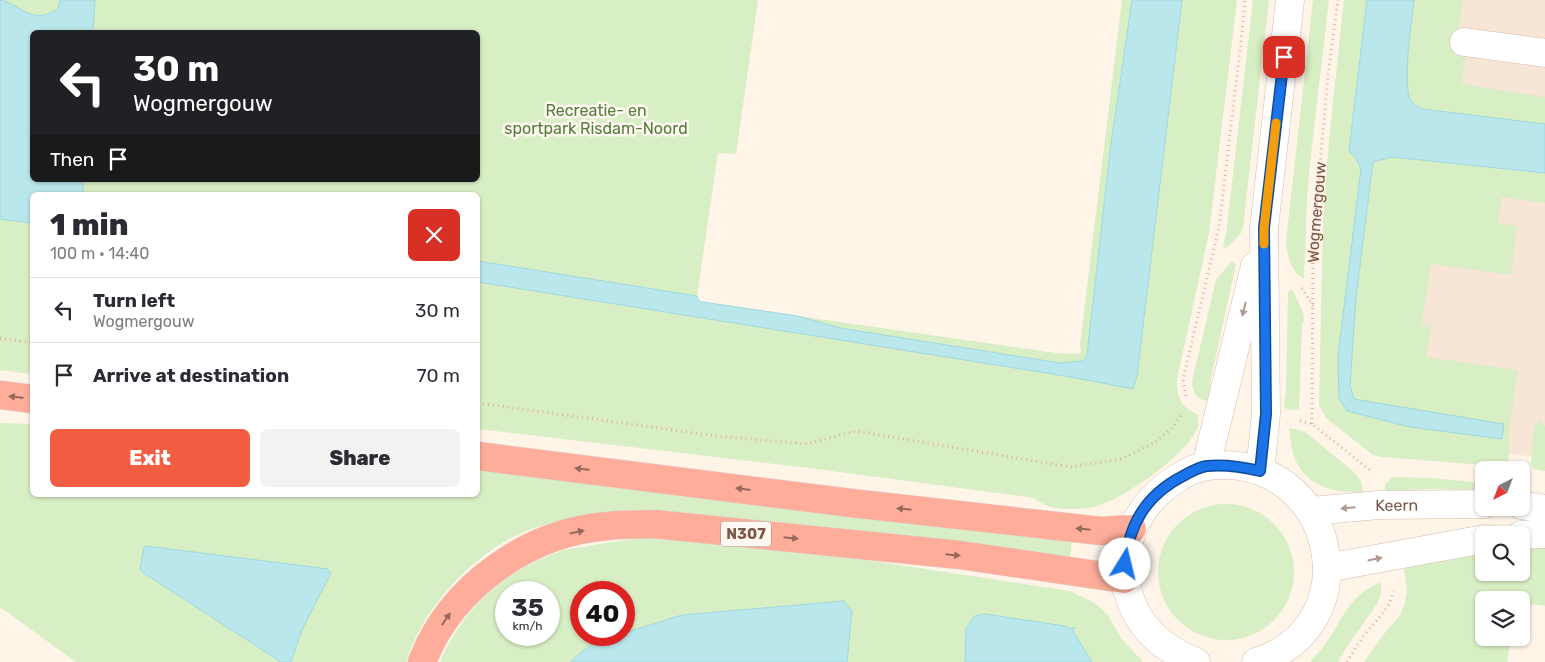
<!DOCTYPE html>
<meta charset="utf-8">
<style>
:root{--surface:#fff;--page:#f2f2f3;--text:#2b2b33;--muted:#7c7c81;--line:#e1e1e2;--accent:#f35e42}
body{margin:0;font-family:Rubik,sans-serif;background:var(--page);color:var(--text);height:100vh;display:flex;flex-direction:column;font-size:19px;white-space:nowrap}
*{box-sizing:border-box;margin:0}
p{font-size:16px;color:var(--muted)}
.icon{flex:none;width:28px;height:28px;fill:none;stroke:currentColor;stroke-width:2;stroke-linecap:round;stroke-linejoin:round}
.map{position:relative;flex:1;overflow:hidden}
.side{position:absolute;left:30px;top:192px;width:450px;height:305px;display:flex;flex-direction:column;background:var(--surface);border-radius:8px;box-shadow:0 1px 4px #0004}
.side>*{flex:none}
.banner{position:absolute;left:30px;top:30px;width:450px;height:152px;border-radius:8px;box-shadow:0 1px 4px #0004;background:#202124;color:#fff;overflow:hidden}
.needle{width:32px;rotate:222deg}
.tools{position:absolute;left:1475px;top:461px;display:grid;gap:10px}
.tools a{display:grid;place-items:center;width:55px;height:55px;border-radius:8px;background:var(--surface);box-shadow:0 1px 4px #0004;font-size:25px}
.speed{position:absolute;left:495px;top:581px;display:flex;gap:10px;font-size:25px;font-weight:700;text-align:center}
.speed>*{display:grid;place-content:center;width:65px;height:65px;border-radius:50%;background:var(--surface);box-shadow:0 1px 4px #0004;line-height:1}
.speed small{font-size:12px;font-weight:400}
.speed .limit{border:8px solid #d22;background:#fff;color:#111}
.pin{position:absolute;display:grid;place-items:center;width:42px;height:42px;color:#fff;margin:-21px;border-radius:10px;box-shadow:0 2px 8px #0006}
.me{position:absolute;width:55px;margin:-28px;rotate:9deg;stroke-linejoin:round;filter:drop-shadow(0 0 4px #0008)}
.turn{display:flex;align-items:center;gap:18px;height:105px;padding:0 20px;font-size:22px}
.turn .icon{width:65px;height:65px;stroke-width:2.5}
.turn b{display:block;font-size:35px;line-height:42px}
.then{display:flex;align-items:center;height:48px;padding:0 20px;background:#0003;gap:10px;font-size:19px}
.round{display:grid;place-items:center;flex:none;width:52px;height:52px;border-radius:8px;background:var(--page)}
.head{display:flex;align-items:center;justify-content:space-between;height:85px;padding:0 20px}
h1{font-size:30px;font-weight:800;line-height:38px}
.button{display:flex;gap:10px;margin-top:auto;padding:10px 20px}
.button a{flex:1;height:58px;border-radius:8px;background:var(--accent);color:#fff;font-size:20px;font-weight:800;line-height:58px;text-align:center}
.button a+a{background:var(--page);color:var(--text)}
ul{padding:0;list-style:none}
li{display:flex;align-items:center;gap:15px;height:65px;padding:0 20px;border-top:1px solid var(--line)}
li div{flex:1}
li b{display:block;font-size:19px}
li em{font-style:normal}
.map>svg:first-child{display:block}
.residential{fill:#f7e5d6}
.green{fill:#d8eec4;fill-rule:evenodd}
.water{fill:#bae7eb;stroke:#9fd8de}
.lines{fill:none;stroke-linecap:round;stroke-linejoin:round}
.street-casing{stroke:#d3baac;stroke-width:29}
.secondary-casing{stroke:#d8bcab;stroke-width:29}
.highway-casing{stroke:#ddd3cf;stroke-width:29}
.path{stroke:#ddb39f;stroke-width:3;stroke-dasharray:1 4;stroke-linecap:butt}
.street{stroke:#fff;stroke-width:28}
.secondary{stroke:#fff;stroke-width:28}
.highway{stroke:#fead9a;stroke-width:28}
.oneway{fill:#b09a91}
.oneway2{fill:#966858}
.route-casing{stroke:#114b97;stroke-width:12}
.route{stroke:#1a73e8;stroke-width:9}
.slow{stroke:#f59e0b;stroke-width:9}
.labels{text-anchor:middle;stroke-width:5;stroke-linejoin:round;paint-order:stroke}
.shield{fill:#fff8f0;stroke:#a3877a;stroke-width:1}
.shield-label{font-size:15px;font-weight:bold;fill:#7c5748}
.park-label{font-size:16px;fill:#537d3c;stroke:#fff8f0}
.street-label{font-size:16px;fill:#7c5748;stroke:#fff8f0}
</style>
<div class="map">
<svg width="1545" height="662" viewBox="0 0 1545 662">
<rect width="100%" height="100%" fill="#fef4e8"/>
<path class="residential" d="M1414,0H1545V458L1403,442L1408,62Z"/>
<path class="green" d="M3,0H60L58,9C55,11 51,14 48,15C33,19 14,8 3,0Z
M95,0H758L736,154L718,153L697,296L478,261V195H83V180H478V32H93Z
M1122,0H1132L1111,144L1087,355L1083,361L1060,363L1035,359L840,328L798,316L1056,353L1078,354L1081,351L1080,345Z
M1182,0H1237L1209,233L1177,379C1177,399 1180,406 1198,415C1198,419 1199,423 1198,427C1188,454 1124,499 1097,506C1086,510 1057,510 1047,506C1043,504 1038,501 1034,498L817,469L478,429V282L1071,377L1133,389L1137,376Z
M1253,0H1269L1243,227L1241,233L1228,247L1224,248L1223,244L1226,235Z
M1313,0H1329L1310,163L1307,199L1304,278C1291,274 1287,253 1286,241Z
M1344,0H1367L1349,151L1356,158L1361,169L1339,398L1502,438L1503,424L1354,400L1350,386L1356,298L1373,161L1392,157L1545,173V203L1502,197L1498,223L1517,226L1511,275L1431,264L1422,324L1431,325L1426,357L1518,370L1510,421L1508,467L1382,457L1373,455L1326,418L1319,405L1323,223L1329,140Z
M1414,0H1463L1455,53L1466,55L1462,84L1545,97V124L1422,109C1419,107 1414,105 1412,102C1401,90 1412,18 1414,0Z
M0,219L32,223V374L0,370Z
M1232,261L1236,264L1210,383L1209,399L1205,401C1193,396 1191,389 1193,377L1216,280Z
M1291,290L1293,291L1303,312L1304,321L1302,323L1299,410L1295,409L1293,410L1286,409L1284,406L1286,391L1288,292Z
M1540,420L1545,426V471L1534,469L1531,464L1534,427Z
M0,423L32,424V495H478V470L1072,541L1070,560L623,512C594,513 565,518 537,527C479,546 424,604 406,662H291L301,630L331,573L328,569L147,546L144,547L142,572L281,662H76L0,607Z
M1289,428L1304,431L1354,472L1361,481L1363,492C1336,493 1307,488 1295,459C1291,449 1291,438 1289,428Z
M1392,477L1432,478L1483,483L1484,487L1481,490L1430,489L1385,491V483H1387Z
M1158 572a68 68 0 1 1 136 0a68 68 0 1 1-136 0Z
M645,538H667L834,555L1070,591L1095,603L1107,614L1122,639L1143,662H440C465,606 503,572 561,551C568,548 576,548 584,547C604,543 624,540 645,538ZM506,592H549V635H506ZM581,592H624V635H581Z
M1545,545V606L1531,604L1528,619L1521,618V600H1484V638H1511L1507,662H1364L1387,630L1400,615L1405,603L1407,590L1404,568L1484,554V572H1521V547Z
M1380,582C1383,589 1380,596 1377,604L1346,648L1338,662H1310C1316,655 1323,648 1328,640C1347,612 1347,599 1380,582Z"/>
<path class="water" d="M0,0C23,5 31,26 58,9L60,0H95L93,32H32V180H83V195H32V223L0,219Z
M1132,0H1182L1137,376L1133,389L1071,377L478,282V261L697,296L699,301L703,302L798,316L840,328L1060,363L1083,361L1087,355L1111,144Z
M1367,0H1414C1412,18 1401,90 1412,102C1414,105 1419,107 1422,109L1545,124V173L1392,157L1373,162L1356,298L1350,386L1354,399L1504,424L1502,439L1410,427L1347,411L1339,398L1338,356L1361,169L1356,158L1349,151Z
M147,546L328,569L331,573L302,630L291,662H281L142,572L140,569L144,547Z
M844,601L852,611L847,662H571C584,648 603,635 624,635V633L682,615Z
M985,614L1065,626L1071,629L1074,627L1075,628L1073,631L1092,662H965L966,628L975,616Z"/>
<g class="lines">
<g class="street-casing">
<g id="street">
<path d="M1464,42L1545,53"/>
<path d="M1521,505L1545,509"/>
<path id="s2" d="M1311,511L1379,505L1484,504"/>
<path d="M1521,535L1545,534"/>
<path d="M1327,568L1484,539"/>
</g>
</g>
<g class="secondary-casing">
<path id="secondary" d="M1206,466L1255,266
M1260,471L1266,414L1264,228L1290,0
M1196,662C1163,649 1137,627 1128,592C1126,588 1124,583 1124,578C1123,572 1125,565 1126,559C1128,533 1139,511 1158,493C1170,482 1190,468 1207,466C1334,450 1375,624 1256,662"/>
</g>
<g class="highway-casing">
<path id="highway" d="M0,395L32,399
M478,456L851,503L1101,531L1132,529
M422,662C451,587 528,532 608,526C623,524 639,525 654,524L960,555L1124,579"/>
</g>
<g class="path">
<path d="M1302,288L1313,306"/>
<path d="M0,338L32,343"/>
<path d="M1186,396L1183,380L1219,227L1242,33L1245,0"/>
<path d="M478,403L716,436L807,444L856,431L1070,467L1121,459L1156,442L1172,428L1181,415"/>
<path d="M1300,421L1312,424L1370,470"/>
<path id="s1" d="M1312,424L1313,243L1328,75L1338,0"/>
<path d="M1347,662C1353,652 1359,642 1366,633C1377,619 1391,608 1393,591"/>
</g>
<use href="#street" class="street"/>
<use href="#secondary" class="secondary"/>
<use href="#highway" class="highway"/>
</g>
<defs><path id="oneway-solid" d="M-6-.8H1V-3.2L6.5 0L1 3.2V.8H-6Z" transform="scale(1.25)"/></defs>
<g class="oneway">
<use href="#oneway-solid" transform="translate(1244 309) rotate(104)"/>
<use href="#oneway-solid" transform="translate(1348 508) rotate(175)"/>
<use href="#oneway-solid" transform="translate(1375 559) rotate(-11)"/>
</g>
<g class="oneway2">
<use href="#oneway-solid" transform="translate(16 397) rotate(-173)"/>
<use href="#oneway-solid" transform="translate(582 469) rotate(-173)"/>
<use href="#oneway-solid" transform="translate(743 489) rotate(-173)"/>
<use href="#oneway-solid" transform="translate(904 509) rotate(-174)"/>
<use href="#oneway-solid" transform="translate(1083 529) rotate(-174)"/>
<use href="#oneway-solid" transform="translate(577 532) rotate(-12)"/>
<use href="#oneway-solid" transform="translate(791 538) rotate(6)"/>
<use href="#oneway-solid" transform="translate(953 555) rotate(6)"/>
<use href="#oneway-solid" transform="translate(446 619) rotate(-56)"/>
</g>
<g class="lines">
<g class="route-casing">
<path id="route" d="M1125,564C1129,524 1146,495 1183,476C1190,472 1199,467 1207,466C1225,464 1243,467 1260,471L1266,414L1264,228L1284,57"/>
</g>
<use href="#route" class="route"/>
<path class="slow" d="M1264,244V228L1276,123"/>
</g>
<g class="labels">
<rect class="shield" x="721" y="521.5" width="50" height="25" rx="4"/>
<g class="shield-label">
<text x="746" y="539">N307</text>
</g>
<g class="park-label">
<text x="596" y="116">Recreatie- en<tspan x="596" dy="18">sportpark Risdam-Noord</tspan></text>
</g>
<g class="street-label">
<text dy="6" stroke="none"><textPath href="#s1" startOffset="212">Wogmergouw</textPath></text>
<text dy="6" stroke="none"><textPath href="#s2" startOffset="86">Keern</textPath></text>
</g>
</g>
</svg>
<div class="tools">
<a><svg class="needle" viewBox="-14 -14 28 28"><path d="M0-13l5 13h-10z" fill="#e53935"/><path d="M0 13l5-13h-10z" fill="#7c7c81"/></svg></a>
<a><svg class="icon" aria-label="search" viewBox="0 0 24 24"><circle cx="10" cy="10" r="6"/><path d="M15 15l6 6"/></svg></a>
<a><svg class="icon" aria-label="layers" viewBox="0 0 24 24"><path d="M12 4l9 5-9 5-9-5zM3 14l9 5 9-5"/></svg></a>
</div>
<div class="speed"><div>35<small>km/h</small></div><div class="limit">40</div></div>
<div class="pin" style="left:1284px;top:57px;background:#d93025"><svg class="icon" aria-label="arrive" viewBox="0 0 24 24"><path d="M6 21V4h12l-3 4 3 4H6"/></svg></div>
<svg class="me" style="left:1125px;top:564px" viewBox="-20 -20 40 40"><circle r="19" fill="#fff"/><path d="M0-13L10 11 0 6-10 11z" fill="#1a73e8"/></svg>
<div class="banner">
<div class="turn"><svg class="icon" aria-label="left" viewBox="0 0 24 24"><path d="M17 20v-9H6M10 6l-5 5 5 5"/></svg><div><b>30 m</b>Wogmergouw</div></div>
<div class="then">Then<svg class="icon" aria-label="arrive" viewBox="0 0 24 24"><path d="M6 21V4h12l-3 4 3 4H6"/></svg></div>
</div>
<section class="side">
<div class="head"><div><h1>1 min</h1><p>100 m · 14:40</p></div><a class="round" style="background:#d93025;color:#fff"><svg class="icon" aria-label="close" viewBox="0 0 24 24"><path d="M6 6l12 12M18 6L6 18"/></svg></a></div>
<ul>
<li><svg class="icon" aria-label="left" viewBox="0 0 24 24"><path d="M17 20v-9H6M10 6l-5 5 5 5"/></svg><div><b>Turn left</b><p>Wogmergouw</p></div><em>30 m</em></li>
<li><svg class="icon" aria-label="arrive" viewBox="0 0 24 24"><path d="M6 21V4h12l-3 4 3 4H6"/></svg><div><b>Arrive at destination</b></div><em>70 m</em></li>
</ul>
<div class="button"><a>Exit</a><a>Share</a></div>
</section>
</div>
